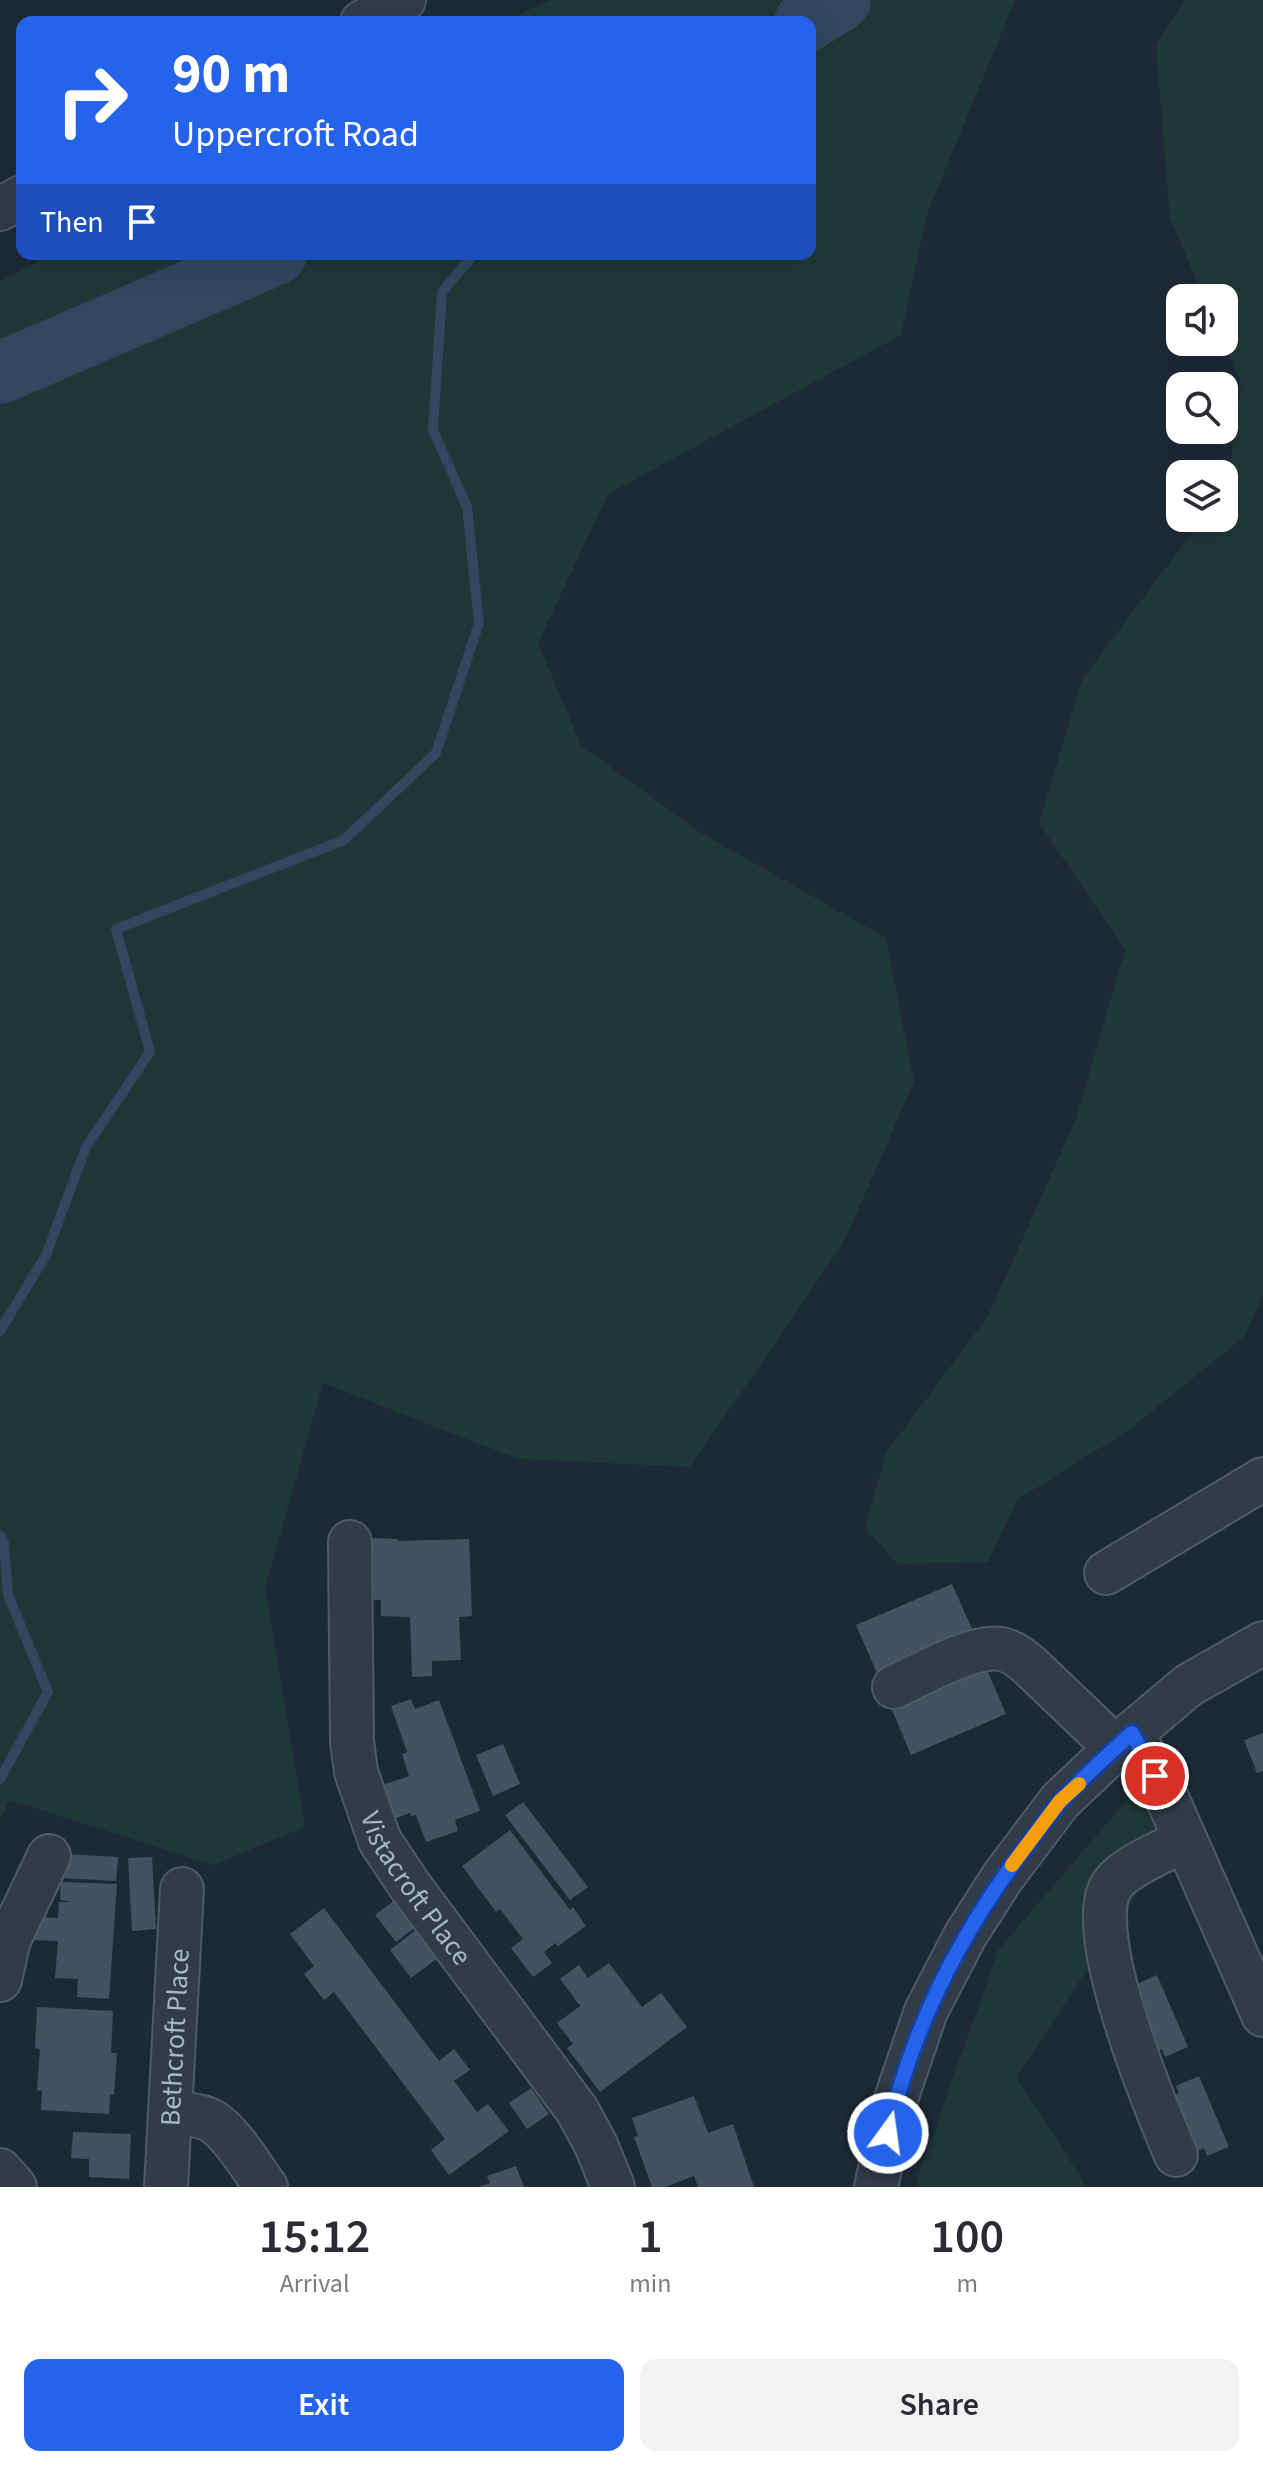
<!DOCTYPE html>
<style>
:root{--surface:#fff;--page:#f2f2f3;--text:#2b2b33;--muted:#7c7c81;--accent:#2563eb}
body{margin:0;font-family:"Source Sans 3",sans-serif;background:var(--page);color:var(--text);height:100vh;display:flex;flex-direction:column;font-size:30px;white-space:nowrap}
*{box-sizing:border-box;margin:0}
p{font-size:26px;color:var(--muted)}
.icon{flex:none;width:44px;height:44px;fill:none;stroke:currentColor;stroke-width:2;stroke-linecap:round;stroke-linejoin:round}
.map{position:relative;height:2187px;overflow:hidden}
.side{display:flex;flex-direction:column;background:var(--surface);flex:1}
.side>*{flex:none}
.top-card{position:absolute;left:16px;top:16px;width:800px;height:244px;border-radius:16px;box-shadow:0 8px 32px #0002;background:#2563eb;color:#fff;overflow:hidden}
.buttons{position:absolute;left:1166px;top:284px;display:grid;gap:16px}
.buttons a{display:grid;place-items:center;width:72px;height:72px;border-radius:16px;background:var(--surface);box-shadow:0 8px 32px #0002;font-size:40px}
.pin{position:absolute;display:grid;place-items:center;width:68px;height:68px;color:#fff;margin:-34px;border:4px solid #fff;border-radius:50%;box-shadow:0 2px 8px #0007}
.me{position:absolute;width:88px;margin:-44px;rotate:14deg;stroke-linejoin:round;filter:drop-shadow(0 0 6px #0008)}
.turn{display:flex;align-items:center;gap:28px;height:168px;padding:0 24px;font-size:36px}
.turn .icon{width:104px;height:104px;stroke-width:2.5}
.turn b{display:block;font-size:56px;line-height:68px}
.then{display:flex;align-items:center;height:76px;padding:0 24px;background:#0003;gap:16px;font-size:30px}
.eta{display:flex;justify-content:space-evenly;align-items:center;height:136px;text-align:center}
.eta b{font-size:48px;font-weight:600;line-height:56px}
.button{display:flex;gap:16px;margin-top:auto;padding:16px 24px}
.button a{flex:1;height:92px;border-radius:16px;background:var(--accent);color:#fff;font-size:32px;font-weight:600;line-height:92px;text-align:center}
.button a+a{background:var(--page);color:var(--text)}
.map>svg:first-child{display:block}
.green{fill:#1f3737}
.lines{fill:none;stroke-linecap:round;stroke-linejoin:round}
.stream{stroke:#2f485f;stroke-width:10}
.river{stroke:#2f485f;stroke-width:62}
.building{fill:#435261}
.minor-casing{stroke:#4e5a65;stroke-width:46}
.minor{stroke:#313c47;stroke-width:42}
.route-casing{stroke:#184099;stroke-width:20}
.route{stroke:#2563eb;stroke-width:14}
.slow{stroke:#f59e0b;stroke-width:14}
.labels{text-anchor:middle;stroke-width:7;stroke-linejoin:round;paint-order:stroke}
.street-label{font-size:28px;fill:#aab7c4;stroke:#17212b}
</style>
<div class="map">
<svg width="1263" height="2187" viewBox="0 0 1263 2187">
<rect width="100%" height="100%" fill="#1d2a36"/>
<path class="green" d="M551,0H1015L927,214L901,335L608,494L538,643L581,745L698,831L886,938L914,1082L844,1242L690,1467L518,1459L323,1383L265,1588L305,1827L213,1865L10,1800L0,1818V281L52,254H810V22H501Z
M1186,0H1263V1295L1245,1336L1129,1430L1017,1500L988,1562L898,1564L865,1528L886,1453L988,1316L1076,1119L1125,950L1039,823L1082,680L1203,518H1224V490L1227,485L1241,384L1223,342L1224,298H1204L1170,218L1156,45Z
M1141,1784L1180,1829L1016,2077L1087,2187H918V2176L999,1949Z"/>
<g class="lines">
<path class="stream" d="M0,1331L46,1255L86,1147L150,1052L116,929L344,840L436,753L479,623L467,507L433,430L442,292L474,254
M0,1535L4,1543L8,1595L48,1692L0,1779"/>
<path class="river" d="M805,22L840,0
M0,373L276,254"/>
</g>
<path class="building" d="M365,1538L398,1539V1541L469,1539L472,1616L459,1617L461,1660L432,1661V1676L412,1677L410,1617L381,1616V1600H363Z
M952,1584L973,1631L877,1673L856,1625Z
M985,1665L1006,1714L911,1755L890,1705Z
M411,1699L415,1709L439,1700L480,1811L455,1820L458,1831L426,1842L416,1815L411,1816L410,1813L391,1820L380,1786L409,1776L402,1754L407,1752L391,1706Z
M1263,1733V1771L1257,1773L1244,1740Z
M503,1744L520,1784L493,1796L476,1755Z
M523,1802L588,1887L570,1900L505,1815Z
M510,1830L570,1910L573,1907L586,1926L558,1946L555,1943L544,1952L552,1963L533,1977L511,1948L523,1939L500,1909L496,1912L462,1866Z
M63,1854L118,1857L116,1881L62,1878Z
M152,1857L156,1929L132,1931L128,1858Z
M61,1882L117,1884L109,1999L77,1997L78,1979L55,1978L58,1941L30,1940L31,1916L58,1918L59,1902H72L60,1900Z
M395,1900L417,1926L396,1942L375,1915Z
M324,1908L439,2061L454,2049L470,2070L454,2081L477,2112L488,2104L509,2131L449,2175L431,2150L445,2139L334,1992L324,2000L304,1974L314,1966L290,1934Z
M417,1929L439,1957L411,1978L390,1950Z
M609,1963L642,2007L661,1993L687,2027L600,2092L567,2048L573,2044L557,2023L580,2006L560,1979L579,1965L588,1978Z
M1157,1975L1188,2047L1165,2057L1162,2049L1150,2054L1135,1985Z
M37,2007L113,2011L111,2053H117L114,2095H110L109,2114L41,2110L42,2091L37,2090L40,2049L35,2048Z
M1199,2076L1229,2147L1207,2156L1204,2148L1190,2154L1167,2099L1179,2093L1176,2086Z
M531,2088L549,2114L527,2129L509,2103Z
M694,2096L708,2133L733,2124L754,2187H698L694,2176L665,2187H652L634,2137L638,2136L632,2118Z
M73,2132L131,2134L129,2179L89,2177V2159L71,2158Z
M516,2166L524,2187H479L490,2183L487,2176Z"/>
<g class="lines">
<g class="minor-casing">
<g id="minor">
<path d="M362,22L404,0"/>
<path d="M0,209L22,197"/>
<path id="s1" d="M350,1542L352,1741L356,1772L380,1841L410,1886L577,2110L596,2145L613,2187"/>
<path d="M1106,1573L1263,1479"/>
<path d="M894,1687C920,1675 974,1644 1001,1649C1012,1651 1021,1658 1029,1665L1116,1748"/>
<path d="M1132,1733L1167,1798L1263,2015"/>
<path d="M0,1980L9,1940L49,1856"/>
<path d="M170,2113C183,2114 196,2114 208,2119C229,2128 252,2168 266,2187"/>
<path d="M1176,2155C1155,2106 1082,1930 1112,1885C1125,1866 1165,1851 1185,1840"/>
<path d="M0,2170L15,2187"/>
<path id="s2" d="M166,2187L182,1889"/>
<path d="M876,2187L894,2105L926,2011L965,1936L1002,1878L1060,1801L1132,1733L1189,1685L1263,1643"/>
</g>
</g>
<use href="#minor" class="minor"/>
</g>
<g class="lines">
<g class="route-casing">
<path id="route" d="M888,2133C912,2027 962,1930 1028,1844C1039,1830 1049,1814 1061,1801C1083,1777 1108,1755 1132,1733L1155,1776"/>
</g>
<use href="#route" class="route"/>
<path class="slow" d="M1012,1865L1060,1801L1079,1784"/>
</g>
<g class="labels">
<g class="street-label">
<text dy="10" stroke="none"><textPath href="#s1" startOffset="362">Vistacroft Place</textPath></text>
<text dy="10" stroke="none"><textPath href="#s2" startOffset="150">Bethcroft Place</textPath></text>
</g>
</g>
</svg>
<div class="buttons">
<a><svg class="icon" aria-label="sound" viewBox="0 0 24 24"><path d="M4 9h4l5-4v14l-5-4H4zM17 9q2 3 0 6"/></svg></a>
<a><svg class="icon" aria-label="search" viewBox="0 0 24 24"><circle cx="10" cy="10" r="6"/><path d="M15 15l6 6"/></svg></a>
<a><svg class="icon" aria-label="layers" viewBox="0 0 24 24"><path d="M12 4l9 5-9 5-9-5zM3 14l9 5 9-5"/></svg></a>
</div>
<div class="pin" style="left:1155px;top:1776px;background:#d93025"><svg class="icon" aria-label="arrive" viewBox="0 0 24 24"><path d="M6 21V4h12l-3 4 3 4H6"/></svg></div>
<svg class="me" style="left:888px;top:2133px" viewBox="-20 -20 40 40"><circle r="17" fill="#2563eb" stroke="#fff" stroke-width="3"/><path d="M0-11L8 9 0 5-8 9z" fill="#fff"/></svg>
<div class="top-card">
<div class="turn"><svg class="icon" aria-label="right" viewBox="0 0 24 24"><path d="M7 20v-9h11M14 6l5 5-5 5"/></svg><div><b>90 m</b>Uppercroft Road</div></div>
<div class="then">Then<svg class="icon" aria-label="arrive" viewBox="0 0 24 24"><path d="M6 21V4h12l-3 4 3 4H6"/></svg></div>
</div>
</div>
<section class="side">
<div class="eta">
<div><b>15:12</b><p>Arrival</p></div>
<div><b>1</b><p>min</p></div>
<div><b>100</b><p>m</p></div>
</div>
<div class="button"><a>Exit</a><a>Share</a></div>
</section>
